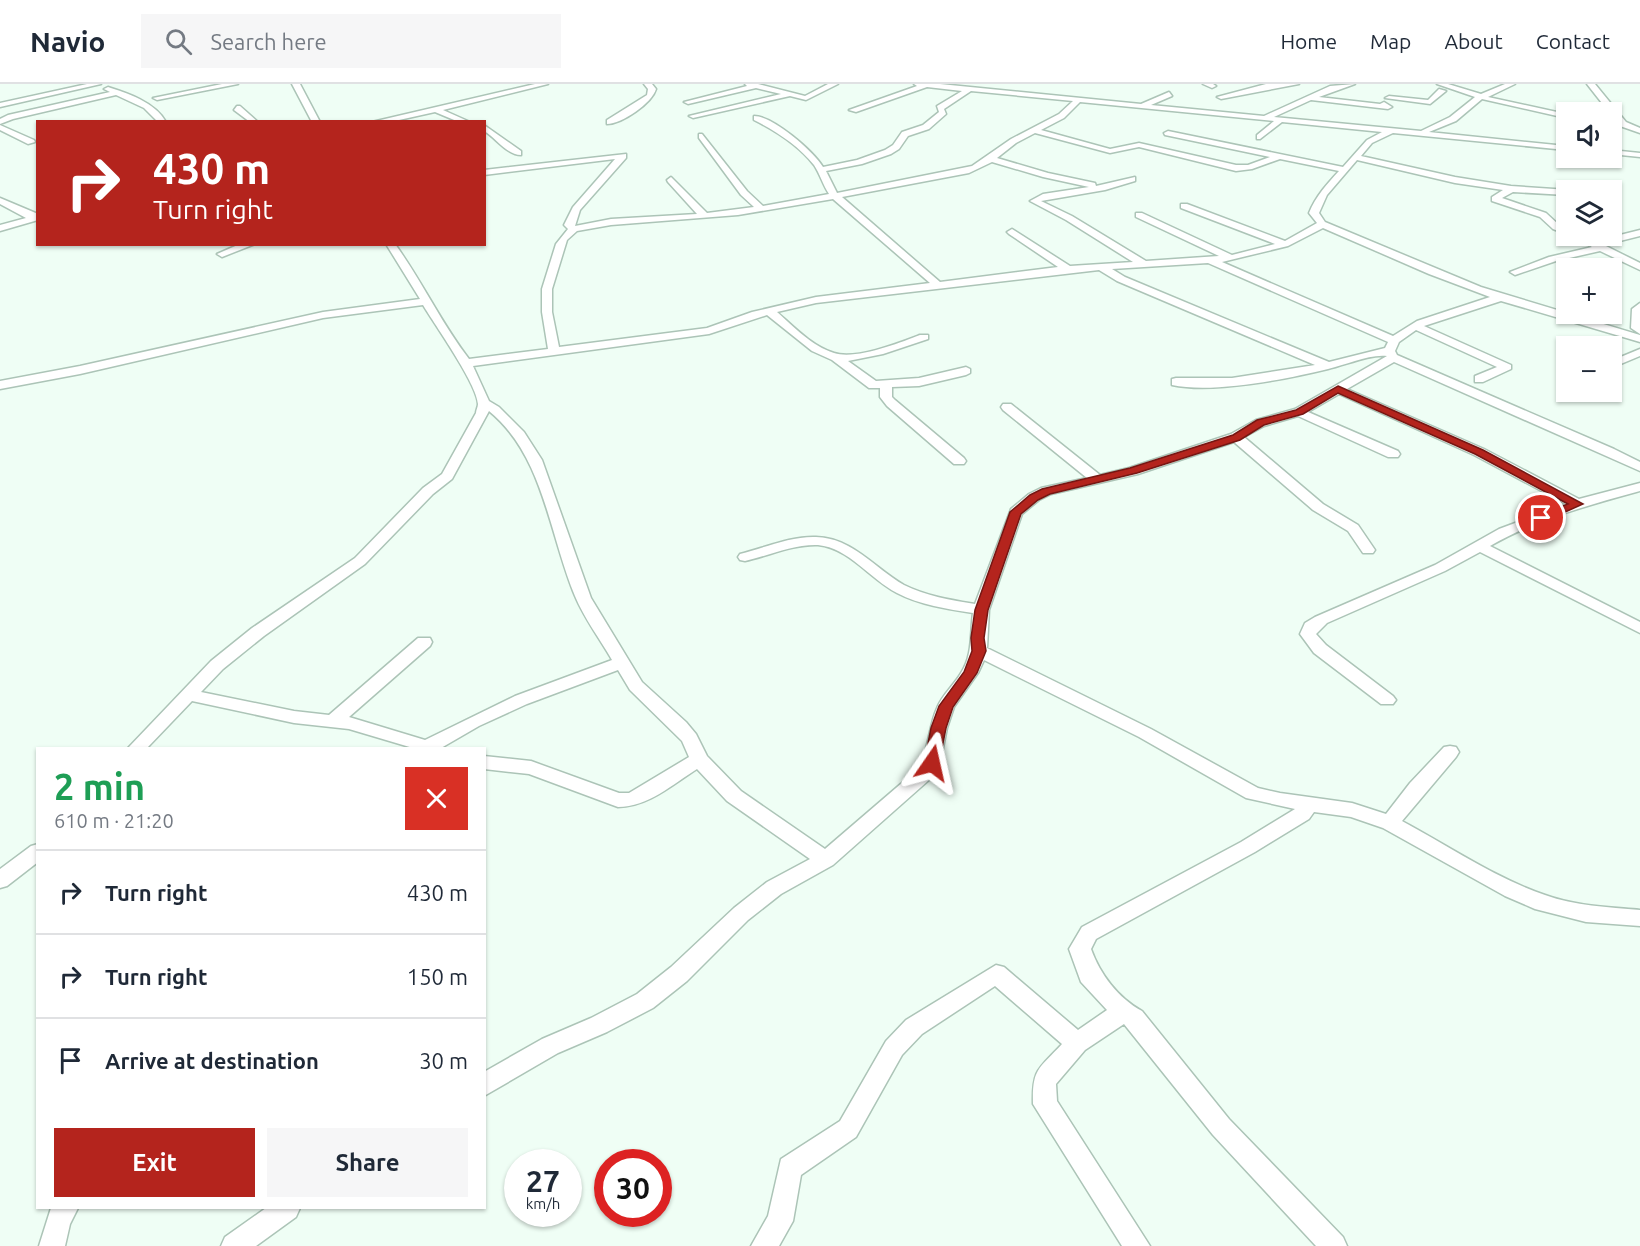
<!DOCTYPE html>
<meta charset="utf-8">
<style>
:root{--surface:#fff;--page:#f6f6f7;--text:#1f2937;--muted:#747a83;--line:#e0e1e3;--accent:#b4241d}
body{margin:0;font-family:Ubuntu,sans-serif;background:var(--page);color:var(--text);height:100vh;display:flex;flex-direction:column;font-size:22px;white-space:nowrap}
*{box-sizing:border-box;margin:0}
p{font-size:20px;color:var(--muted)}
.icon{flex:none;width:33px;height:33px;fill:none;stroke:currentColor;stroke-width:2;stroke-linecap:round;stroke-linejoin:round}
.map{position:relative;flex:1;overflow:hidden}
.drawer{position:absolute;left:36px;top:663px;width:450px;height:462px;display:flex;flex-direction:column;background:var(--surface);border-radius:0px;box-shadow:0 2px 4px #0004}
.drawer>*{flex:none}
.guide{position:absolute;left:36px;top:36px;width:450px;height:126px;border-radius:0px;box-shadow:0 2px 4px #0004;background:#b4241d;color:#fff;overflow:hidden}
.tools{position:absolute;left:1556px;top:18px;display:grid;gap:12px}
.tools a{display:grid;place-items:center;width:66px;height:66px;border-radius:0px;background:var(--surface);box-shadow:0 2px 4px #0004;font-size:30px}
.speed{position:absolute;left:504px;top:1065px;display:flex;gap:12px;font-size:30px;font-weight:700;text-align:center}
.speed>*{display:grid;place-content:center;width:78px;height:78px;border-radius:50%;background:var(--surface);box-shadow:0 2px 4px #0004;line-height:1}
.speed small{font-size:15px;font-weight:400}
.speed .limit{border:9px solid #d22;background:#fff;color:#111}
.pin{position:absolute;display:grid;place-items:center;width:51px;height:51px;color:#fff;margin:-26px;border:3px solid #fff;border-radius:50%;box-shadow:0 2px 6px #0007}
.me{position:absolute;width:66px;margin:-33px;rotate:11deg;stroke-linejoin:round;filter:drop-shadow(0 0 4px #0008)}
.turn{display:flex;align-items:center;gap:21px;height:126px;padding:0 18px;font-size:27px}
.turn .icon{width:78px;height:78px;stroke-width:2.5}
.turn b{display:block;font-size:42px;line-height:51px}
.round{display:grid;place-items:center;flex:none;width:63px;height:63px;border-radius:0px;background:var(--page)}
.overview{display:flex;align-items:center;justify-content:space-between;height:102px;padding:0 18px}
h1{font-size:36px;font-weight:700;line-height:45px;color:#1e9e55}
.button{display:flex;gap:12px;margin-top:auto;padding:12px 18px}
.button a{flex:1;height:69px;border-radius:0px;background:var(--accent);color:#fff;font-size:24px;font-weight:700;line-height:69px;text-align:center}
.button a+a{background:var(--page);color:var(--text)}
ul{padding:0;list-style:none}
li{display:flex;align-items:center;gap:18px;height:84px;padding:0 18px;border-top:2px solid var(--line)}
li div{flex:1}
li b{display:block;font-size:22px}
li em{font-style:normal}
header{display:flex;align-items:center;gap:36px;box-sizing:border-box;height:84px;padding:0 30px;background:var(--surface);border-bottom:2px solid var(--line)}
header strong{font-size:28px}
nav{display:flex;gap:33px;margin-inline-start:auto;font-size:21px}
.search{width:420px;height:54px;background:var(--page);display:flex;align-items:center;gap:15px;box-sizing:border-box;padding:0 21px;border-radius:0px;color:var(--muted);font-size:22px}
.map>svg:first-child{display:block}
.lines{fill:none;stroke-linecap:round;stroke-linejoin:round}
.minor-casing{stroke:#acc4b7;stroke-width:3}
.minor{fill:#fff;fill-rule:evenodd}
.route{fill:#b4241d;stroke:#751713;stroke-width:1.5}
</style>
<header>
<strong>Navio</strong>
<div class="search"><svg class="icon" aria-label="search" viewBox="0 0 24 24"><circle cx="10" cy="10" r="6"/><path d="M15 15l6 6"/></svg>Search here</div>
<nav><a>Home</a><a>Map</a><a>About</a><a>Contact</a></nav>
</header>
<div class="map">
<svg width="1640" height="1162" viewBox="0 0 1640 1162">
<rect width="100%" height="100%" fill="#effef5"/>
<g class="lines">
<g class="minor-casing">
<path id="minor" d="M87,0H101L0,23V19Z
M222,0H238L157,16L153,14Z
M292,0H300L320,38H312Z
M535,0H548L443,26L470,38H459L435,28L390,38H372Z
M644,0H652L656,5C652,19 622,40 607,40V36L647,11L648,5Z
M745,0H758L805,12L828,0H838L806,16L790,12L693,34L689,32L781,10L756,4L688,20L684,18L747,2Z
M914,0H940L1141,20L1169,8L1172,12L1151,21L1264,32L1330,2L1355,0L1319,13L1380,20L1384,18L1392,23L1388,25L1311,16L1274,33L1421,47L1450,33L1475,13L1437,0H1448L1481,10L1505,0H1515L1488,13L1566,30V34L1482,15L1456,37L1429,48L1566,62V66L1393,49L1372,59L1361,72L1455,93L1511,102L1569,106H1566V111L1513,108L1502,114L1546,129L1559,141L1566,144V150L1553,145L1540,133L1492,117V113L1503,106L1455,99L1357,76L1327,111L1319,129L1325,138L1481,203L1640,251V258L1501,217L1424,242L1511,281V285L1483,298H1475V292L1497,283L1416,246L1399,258L1395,267L1397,271L1614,365L1640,378V387L1394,278L1347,305L1484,365L1579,415L1640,399V407C1589,421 1537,435 1490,462L1640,538V549L1480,468L1445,487L1327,539L1316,550L1326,561L1393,612L1396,616L1393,620H1381L1314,569L1300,550L1305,539L1315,533L1435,481L1499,445L1566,420L1474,371L1339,310L1308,328L1398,367L1400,370L1398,373H1388L1298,332L1264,342L1244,353L1323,420L1358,441L1375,466L1373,469H1363L1348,447L1313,426L1234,358L1138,390L1051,410L1039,416L1022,430L989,526L987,564L1151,645L1258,704L1280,709L1352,719L1386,730L1410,699L1444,663L1450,662L1456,663L1459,668L1456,673L1402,737C1447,761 1497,795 1545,811C1575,822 1608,823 1640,826V842L1586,838L1535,825L1505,812L1383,744L1351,733L1314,728L1309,735L1255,768L1096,855L1091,865C1100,890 1118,914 1142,927L1229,1035L1343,1153L1347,1162H1316L1213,1051L1124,940L1085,966L1056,1000L1057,1017L1150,1162H1122L1033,1020C1032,984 1039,985 1062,960L995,902L922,950L902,971L856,1053L801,1091L793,1137L779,1162H751L768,1132L781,1075L840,1037L886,957L906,936L996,881L1004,883L1078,946L1107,926L1081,898L1069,865L1082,843L1241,758L1295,725L1246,714L1139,653L984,576L978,589L954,623L947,644L940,679L929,696L833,781L781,810L748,836L687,897L653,924L607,948L558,969L484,1012V988L542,955L591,934L637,910L671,883L734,824L767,798L810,775L727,717L697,685C673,700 648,723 618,723L529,690L484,685V672L531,677L619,709H629L689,673L682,657L630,606L618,586L527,620L479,642L441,664H413L349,645L294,639L192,617L147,664H128L211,577L252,544L355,474L423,404L442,390L476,329C476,326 478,323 478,320C477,300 435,241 423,221L323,234L80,290L0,305V297L80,282L323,228L420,215L386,160H395C422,197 441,239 469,275L548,265L542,228V205L556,160L568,145L564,141L573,123L615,75L484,91V86L626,70V74L580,126L575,142L611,135L697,130L668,98L667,96L671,93L707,129L754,123L741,111L699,54V50H702L747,107L763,122L829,110C823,101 820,90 814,81C799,62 776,47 754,36V32C773,32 813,67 823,83L857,76L885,66L893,61L902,48L923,41L939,28L937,22L962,7L927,3L856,28L849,26L917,2ZM971,7L1073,17L1059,30L1011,55L972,82L837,109L826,87L862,80L891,70L899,65L908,52L929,45L946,30L944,25ZM1080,18L1274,37L1257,51V55H1260L1282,38L1382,48L1367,56L1343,83L1168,47L1164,49L1165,51L1270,73L1248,81H1236L1139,59L1110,65L1041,46L1064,34ZM1035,49L1110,69L1139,63L1236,87L1252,85L1280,75L1339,87C1327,100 1316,112 1309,129L1317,139L1285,157L1187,120H1181V124L1275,160L1232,171L1142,129H1136V133L1219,172L1146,177L1072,132L1041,117L1105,106L1135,97V93L1096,102L1095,99L1048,89L997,74L1016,59ZM992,78L1043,93L1089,103L1043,110L1030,117L1066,136L1133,178L1070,182L1012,145L1007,148L1009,150L1058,183L940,198L842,113L969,89ZM833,115L930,199L816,213L752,228L707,244L559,263L552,228V205L567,156L577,147L611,141L738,131ZM1323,144L1429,190L1490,213L1417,237L1393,252L1222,178L1288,162ZM1208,179L1388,258L1385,264L1329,278L1125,193L1112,185ZM1099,186L1117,197L1315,281L1232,294H1176L1172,295V301C1213,310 1287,295 1328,285C1346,281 1369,270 1387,272L1295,325L1256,336L1231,350L1129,384L1100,391L1011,320H1003L1001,323L1003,326L1087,394L1041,404L1029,410L1011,425L975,520C951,516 926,512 904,501C874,484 853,454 816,453C791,452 764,464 740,470L738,473L740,476L745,477C768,472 794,460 818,461C849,464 870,495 897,509C920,521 947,525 973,529C970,550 973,571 961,589C954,601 942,611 937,624C928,644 929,668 917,686L825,765L741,707L707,672L696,650L686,638L642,598L591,514L542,376L524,348L499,323L489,317L473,282L709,250L767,231L812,267L832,276L869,304H880V313L887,322L954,380H964L966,377L964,374L895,316L892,313V303L919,302L966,291L970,289V285L966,283L919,294L876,297L848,277L883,270L928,255V251H920C899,259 856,276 834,269C812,262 794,243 777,228L816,219ZM489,327C544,372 549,450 575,512C584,534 600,555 612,576L515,612L425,656L349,633L430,562L432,558L430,554H418L329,631L294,627L201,608L223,585L264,552L365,480L433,410L452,395Z
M1203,0H1213L1216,2L1212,4Z
M1266,0H1299L1221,15L1217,13Z
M1587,0H1595L1626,38L1640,44V49L1620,42Z
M108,3C127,9 155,18 166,38H158L144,24L116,11L13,35L0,40V35L8,31L110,8L104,5Z
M1439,5L1446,7L1430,20L1385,14L1389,12L1428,16Z
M237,22H240L258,38H250L234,26Z
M0,41L34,56L35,58L28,60L0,46Z
M484,41L521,67V71C507,71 496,54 484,47Z
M1611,66L1640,69V73L1611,70Z
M0,114L38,130V136L0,147V141L26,134L0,120Z
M1640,146V152L1604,161L1640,179V186L1600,167L1556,177L1515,191L1510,188L1549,173L1592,163L1574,152H1584L1596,157Z
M240,160H255L222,173L217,170Z
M1640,219V250L1631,244L1632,225Z
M1640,265V272L1611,284V277Z
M38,760V778L7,802L0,804V785L31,762Z
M51,1124H78L70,1140L65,1162H39Z
M266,1124H300L296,1133L256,1162H221L225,1153Z"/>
</g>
<use href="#minor" class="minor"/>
</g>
<path class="route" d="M1338,302L1483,366L1583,420L1545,437H1537V432L1568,420L1475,370L1338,309L1303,330L1264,341L1240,356L1137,389L1050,410L1038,416L1021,430L988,526L984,554L986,567L977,589L953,623L946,644L939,679L937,683H926L924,679L931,644L939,622L964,588L972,567L971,554L975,526L1010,428L1030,411L1042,405L1130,384L1233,351L1257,336L1296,326Z"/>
</svg>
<div class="tools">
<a><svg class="icon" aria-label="sound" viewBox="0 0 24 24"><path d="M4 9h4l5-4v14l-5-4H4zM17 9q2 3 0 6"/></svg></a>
<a><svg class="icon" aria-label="layers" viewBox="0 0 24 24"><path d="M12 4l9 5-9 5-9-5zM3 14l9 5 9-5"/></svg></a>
<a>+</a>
<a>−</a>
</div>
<div class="speed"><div>27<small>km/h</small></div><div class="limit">30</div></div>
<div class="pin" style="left:1541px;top:434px;background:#d93025"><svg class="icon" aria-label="arrive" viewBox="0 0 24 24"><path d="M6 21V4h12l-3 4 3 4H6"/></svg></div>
<svg class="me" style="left:932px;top:679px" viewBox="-20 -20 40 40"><path d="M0-17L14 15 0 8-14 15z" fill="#b4241d" stroke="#fff" stroke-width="4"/></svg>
<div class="guide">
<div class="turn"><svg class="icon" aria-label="right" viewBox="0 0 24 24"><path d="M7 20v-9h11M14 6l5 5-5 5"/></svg><div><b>430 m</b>Turn right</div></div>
</div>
<section class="drawer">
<div class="overview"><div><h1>2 min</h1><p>610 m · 21:20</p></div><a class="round" style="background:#d93025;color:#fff"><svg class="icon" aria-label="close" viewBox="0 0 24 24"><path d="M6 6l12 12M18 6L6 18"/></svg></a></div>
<ul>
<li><svg class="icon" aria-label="right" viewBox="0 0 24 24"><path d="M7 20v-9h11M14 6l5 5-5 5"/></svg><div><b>Turn right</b></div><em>430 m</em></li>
<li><svg class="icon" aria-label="right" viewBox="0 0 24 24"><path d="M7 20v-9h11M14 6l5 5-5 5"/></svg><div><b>Turn right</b></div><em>150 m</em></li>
<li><svg class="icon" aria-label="arrive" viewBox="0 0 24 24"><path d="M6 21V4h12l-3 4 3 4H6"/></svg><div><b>Arrive at destination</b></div><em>30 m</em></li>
</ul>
<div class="button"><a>Exit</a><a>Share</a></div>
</section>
</div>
